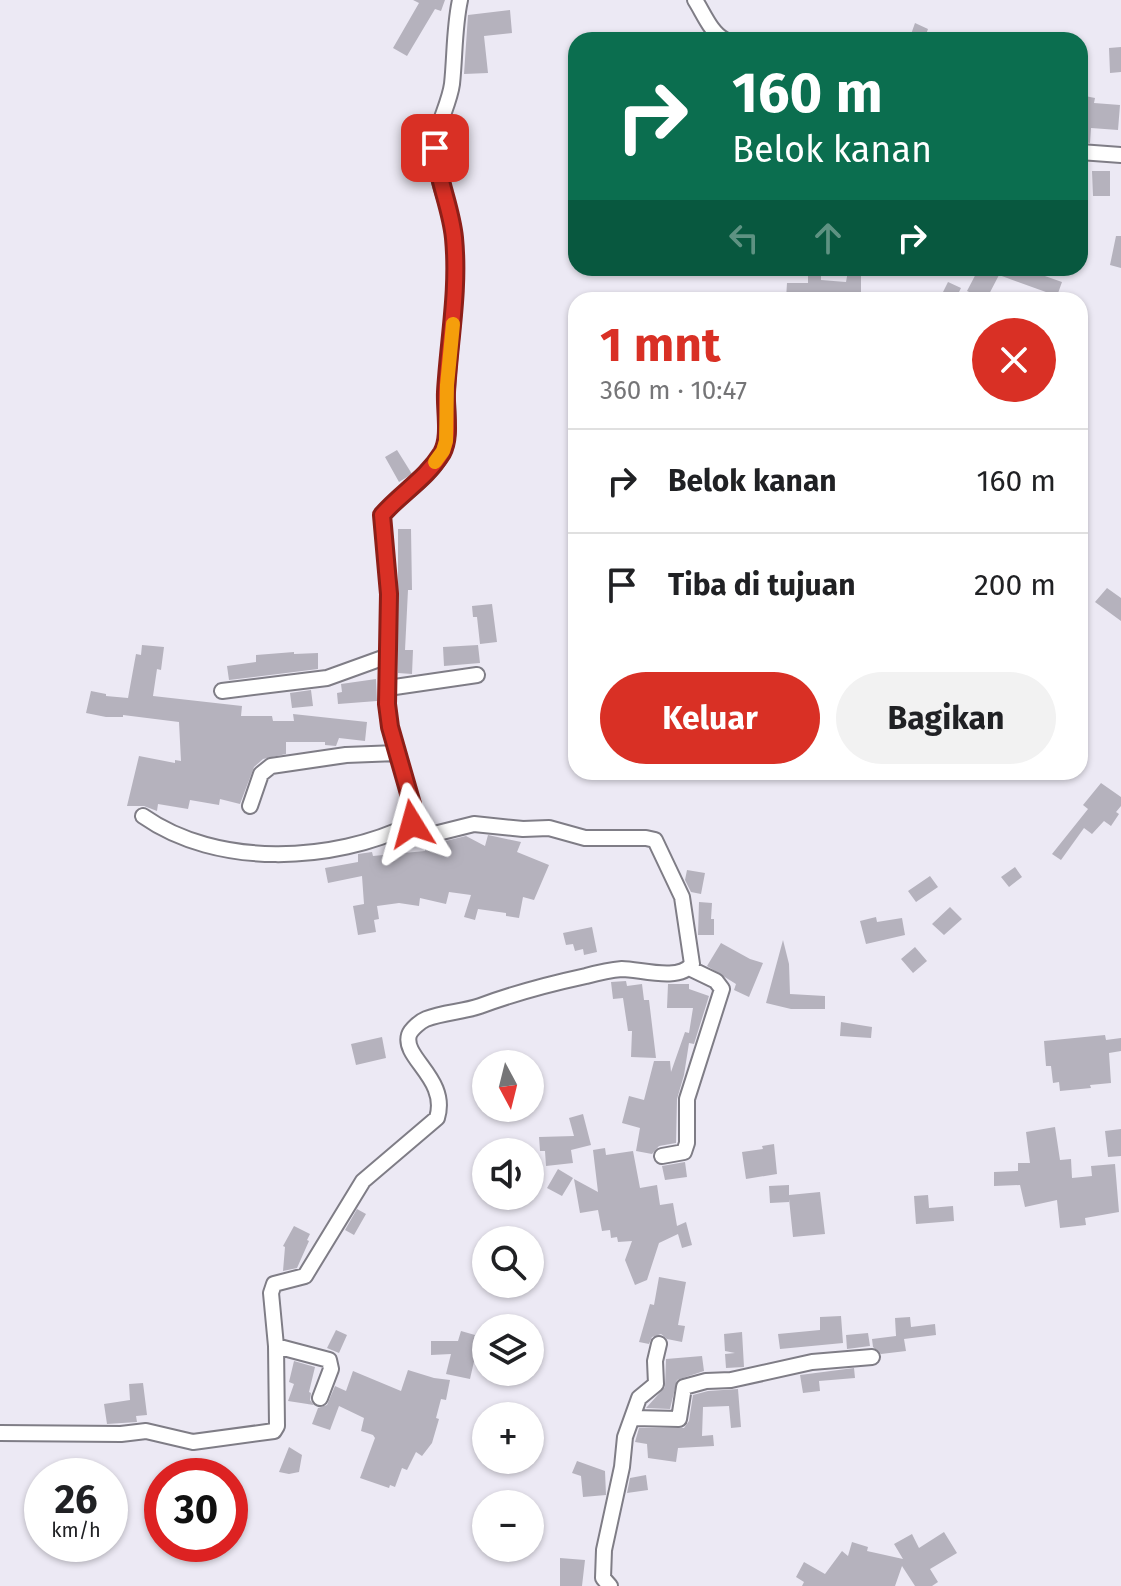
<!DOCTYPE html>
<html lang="id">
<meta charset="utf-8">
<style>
:root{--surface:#fff;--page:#f2f2f2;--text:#202124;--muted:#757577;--line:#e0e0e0;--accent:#d93025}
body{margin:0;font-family:"Fira Sans",sans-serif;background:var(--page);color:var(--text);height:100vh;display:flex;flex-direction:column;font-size:30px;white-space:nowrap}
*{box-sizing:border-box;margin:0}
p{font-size:26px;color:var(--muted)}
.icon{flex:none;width:44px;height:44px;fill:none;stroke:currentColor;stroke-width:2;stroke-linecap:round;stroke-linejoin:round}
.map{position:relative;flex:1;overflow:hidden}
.drawer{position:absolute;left:568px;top:292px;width:520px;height:488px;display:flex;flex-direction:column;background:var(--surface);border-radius:24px;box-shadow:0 2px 6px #0004}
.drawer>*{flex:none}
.top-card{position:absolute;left:568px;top:32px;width:520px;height:244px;border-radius:24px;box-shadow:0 2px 6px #0004;background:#0b6e4f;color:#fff;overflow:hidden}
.needle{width:52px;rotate:173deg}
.buttons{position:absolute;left:472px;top:1050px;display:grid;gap:16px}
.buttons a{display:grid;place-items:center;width:72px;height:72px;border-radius:50%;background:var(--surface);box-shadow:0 2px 6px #0004;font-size:40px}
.speed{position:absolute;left:24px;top:1458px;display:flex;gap:16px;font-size:40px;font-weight:700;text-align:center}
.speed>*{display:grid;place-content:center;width:104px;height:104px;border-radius:50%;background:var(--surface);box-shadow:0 2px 6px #0004;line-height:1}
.speed small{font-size:20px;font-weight:400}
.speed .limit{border:12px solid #d22;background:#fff;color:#111}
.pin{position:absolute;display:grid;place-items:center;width:68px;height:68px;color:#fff;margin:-34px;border-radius:16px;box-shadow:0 4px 12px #0006}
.me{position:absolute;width:88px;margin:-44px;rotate:352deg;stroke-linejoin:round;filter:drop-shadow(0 0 6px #0008)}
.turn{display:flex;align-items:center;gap:28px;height:168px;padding:0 32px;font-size:36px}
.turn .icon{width:104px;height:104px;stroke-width:2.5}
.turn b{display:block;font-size:56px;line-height:68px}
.lanes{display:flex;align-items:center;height:76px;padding:0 32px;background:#0003;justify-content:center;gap:40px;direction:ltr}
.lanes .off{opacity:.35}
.round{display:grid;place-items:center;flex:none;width:84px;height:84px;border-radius:42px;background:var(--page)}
.summary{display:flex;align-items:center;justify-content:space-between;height:136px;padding:0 32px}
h1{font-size:48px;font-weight:700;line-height:60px;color:var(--accent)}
.action{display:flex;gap:16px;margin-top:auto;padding:16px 32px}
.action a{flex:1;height:92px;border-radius:48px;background:var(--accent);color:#fff;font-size:32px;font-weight:700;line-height:92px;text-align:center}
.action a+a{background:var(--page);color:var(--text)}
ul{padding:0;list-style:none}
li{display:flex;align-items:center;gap:24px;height:104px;padding:0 32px;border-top:2px solid var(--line)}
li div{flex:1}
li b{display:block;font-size:30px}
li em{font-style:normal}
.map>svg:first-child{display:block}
.building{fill:#b5b2bd}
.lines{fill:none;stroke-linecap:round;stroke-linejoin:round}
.minor-casing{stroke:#7f7d86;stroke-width:18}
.minor{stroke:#fff;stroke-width:14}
.route-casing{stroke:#8d1f18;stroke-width:20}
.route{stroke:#d93025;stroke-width:14}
.slow{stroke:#f59e0b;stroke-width:14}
</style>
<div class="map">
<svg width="1121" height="1586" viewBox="0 0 1121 1586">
<rect width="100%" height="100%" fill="#ece9f4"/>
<path class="building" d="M413,0H445L441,11L435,9L407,56L393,48L419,3Z
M510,10L512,33L484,36L488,73L464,74L468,15Z
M915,23L928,29L924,40H909Z
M1121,47V72L1110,73L1109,48Z
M1080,95L1095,98L1094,103L1120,105L1118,130L1091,128L1090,143L1080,142Z
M1092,171H1110V196H1093Z
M1116,236H1121V268L1110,265Z
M979,268H1022L1062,282L1057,296L999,275L986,300L967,291Z
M848,271L861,273V300L786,299L787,283H808V274H821V280L846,282Z
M948,282L961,288L955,300H939Z
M397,450L412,474L399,482L385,457Z
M398,529H411L412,590H408L405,650H413L412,674L398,673Z
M1107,588L1121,598V621L1095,602Z
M492,604L497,642L480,644L477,617H473L472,606Z
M142,645L164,647L161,670L157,669L153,696L242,706L241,716H272L273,721H294L293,714L367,722L365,741L339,738L336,746L325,745V742H286V754L263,759L254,767L240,804L220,799L219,805L190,800L188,809L158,804L157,811L144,806H127L139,756L175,763V760L181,761L179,722L123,715V717H106L86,713L91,691L106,694V696L128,698L136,654L141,655Z
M478,645L480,663L444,666L443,647Z
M294,652V654L318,653V669L229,680L227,666L256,662V655Z
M376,679L377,701L338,704L337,693L342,692L341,684Z
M311,690L313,706L292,708L290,693Z
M1101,783L1121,797V806L1116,812L1119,814L1111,826L1104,821L1092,834L1084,828L1061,860L1052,854L1088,809L1083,805Z
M488,835L521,842L517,852L549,865L534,900L523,897L519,918L506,916V913L478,909L475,920L464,917L471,895L449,892L446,904L420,898L419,906L399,903L377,906L379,919L374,920L376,932L358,935L353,906L364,904L362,876L328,883L325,868L358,862V854L372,852L373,856L425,851V846L466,836L485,846Z
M1015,867L1022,877L1009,887L1001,877Z
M687,870L705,873L701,894L691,892L685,880Z
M930,876L938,887L916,902L908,891Z
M699,902L712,903L711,919H714V935H698Z
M950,907L962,919L944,935L932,924Z
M876,917L877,922L902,918L905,935L866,944L860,921Z
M592,927L597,952L584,955L583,949L575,951L573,944L566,945L563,933Z
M783,940L789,964L790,994L825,996V1009H791L766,1003Z
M721,943L750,959L763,963L749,997L734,990L736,984L707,966Z
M915,947L927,961L913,973L901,959Z
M626,981L627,986L642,984L644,1000H649L656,1058L631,1057L632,1031H628L623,998L613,999L611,982Z
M668,984H689V989L709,996L694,1044L689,1043L684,1075L677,1099L676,1143L659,1146L652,1154L636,1151L640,1128L622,1123L629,1096L644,1100L654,1061H670L671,1072L685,1032L689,1033L693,1008H667Z
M841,1022L872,1027L871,1038L840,1036Z
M1105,1035L1106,1040L1121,1038V1051L1109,1053L1111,1083L1090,1085L1091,1088L1060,1091L1059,1082L1053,1083L1051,1066H1046L1044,1041Z
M382,1037L386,1058L356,1065L351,1044Z
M583,1114L591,1145L571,1150L573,1163L546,1166L545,1151H540L539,1137L574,1136L569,1118Z
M1055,1127L1060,1160L1071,1159L1072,1178L1092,1176L1091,1166L1115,1164L1119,1212L1085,1218L1086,1225L1060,1228L1057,1200L1025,1207L1020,1185L994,1186V1172L1018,1171V1163H1030L1026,1132Z
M1121,1129V1156L1108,1157L1105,1131Z
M774,1144L777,1174L746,1179L742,1152L763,1149L762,1146Z
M605,1148L606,1155L633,1151L640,1188L657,1185L660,1205L673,1203L677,1226L686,1222L692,1245L682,1248L678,1234L659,1243L647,1280L635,1285L625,1260L632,1241L618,1242L617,1237L611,1238L610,1230L602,1231L598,1210L580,1213L574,1179L598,1192L593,1150Z
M685,1162L687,1177L665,1180L662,1166Z
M558,1169L573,1178L562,1196L547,1188Z
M789,1185V1195L820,1192L825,1234L793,1237L789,1199V1202L770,1203L769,1186Z
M928,1195L929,1208L953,1206L954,1221L916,1224L914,1196Z
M357,1209L366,1214L354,1235L345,1230Z
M294,1226L310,1234L307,1240L309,1241L297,1268L283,1271L285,1247L283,1246Z
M659,1277L686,1282L678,1325L685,1326L682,1342L667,1339L661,1334L652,1337L649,1344L639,1342L650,1304L654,1305Z
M841,1316L843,1343L780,1349L778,1334L820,1330V1317Z
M910,1317L911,1327L935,1324L936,1335L904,1339L906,1351L881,1354L873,1347L872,1339L896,1336L895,1318Z
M336,1330L347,1335L339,1353L327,1348Z
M461,1331L475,1335L473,1342L481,1343L480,1357H475L470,1379L446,1374L451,1354L431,1355V1341H458Z
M742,1332L744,1367L726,1368L725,1354L735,1353L725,1351L724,1334Z
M868,1333L870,1346L847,1349L846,1335Z
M702,1356L704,1371L677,1380L670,1409L646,1408L665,1387L666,1359Z
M294,1361L315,1367L309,1392L311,1393L310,1400L314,1405L288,1401L294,1384L289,1382Z
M854,1368L855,1378L819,1381L820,1391L803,1393L800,1375Z
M408,1370L434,1378L450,1380L446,1400L441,1399L436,1418L439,1419L432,1443L422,1456L416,1452L407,1470L402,1468L395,1487L390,1485L389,1488L360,1478L375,1438L373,1435L361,1431L364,1418L339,1406L330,1430L312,1424L318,1408L327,1405L335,1386L346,1391L353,1371L401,1391Z
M143,1383L147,1415L136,1416L137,1422L107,1424L104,1404L130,1400L129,1384Z
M738,1389L741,1427L731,1428L729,1406L703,1407L702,1436L713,1435L714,1446L678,1448L676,1462L648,1458L647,1444L635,1442L639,1428H684L689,1421L693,1395L708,1391Z
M289,1447L302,1455L299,1472L289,1474L279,1472Z
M577,1461L605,1471L606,1495L583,1497L581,1476L572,1473Z
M646,1475L648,1490L627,1493L630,1478Z
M944,1532L957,1553L930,1569L938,1582L932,1586H915L902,1566L895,1586H802L804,1582L796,1577L804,1562L825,1574L842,1551L848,1556L852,1542L868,1547L867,1551L903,1559L894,1544L912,1534L919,1548Z
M560,1558L585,1560L582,1586H560Z"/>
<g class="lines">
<g class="minor-casing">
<path id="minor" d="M695,0C704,14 711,33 725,40
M1080,152L1121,155
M388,688L477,675
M222,691L327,678L388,656
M250,806L261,774L271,766L346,755L397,753
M143,816C217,868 333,863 412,824
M662,1156L684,1152L687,1143V1099L722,989L716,981L689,968
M276,1346L329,1360L331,1369L320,1398
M633,1418L679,1419L684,1387L706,1381L731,1380L812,1362L872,1357
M0,1433L121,1434L146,1431L193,1442L274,1431L277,1426L276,1346L271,1293L274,1284L305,1276L363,1181L437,1118C449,1079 402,1058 409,1035C411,1029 421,1021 426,1019C443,1012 463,1012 480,1006C515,993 549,984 586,976C597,973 610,970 622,969C640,969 679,982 692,964L682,897L655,840L646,838H585L549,828L523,829L474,824L426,836L417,835L412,824L408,790L390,727L387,704L389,594L382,515C401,493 432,478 444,449C451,432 446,407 447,389C450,334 461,280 452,225C448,200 434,175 435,149C435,127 449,106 452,84C455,56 454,28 460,0
M610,1586L603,1578L604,1550L622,1467L625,1437L639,1398L656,1384L655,1361L659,1344"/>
</g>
<use href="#minor" class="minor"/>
</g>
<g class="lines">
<g class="route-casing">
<path id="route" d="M412,824V804L390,727L387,704L389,594L382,515C401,493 426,479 442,453C451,437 445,411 446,392C449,340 459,290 454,238C451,207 437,179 435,148"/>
</g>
<use href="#route" class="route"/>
<path class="slow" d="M435,462L443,451L446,441L447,385L453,324"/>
</g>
</svg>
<div class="buttons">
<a><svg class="needle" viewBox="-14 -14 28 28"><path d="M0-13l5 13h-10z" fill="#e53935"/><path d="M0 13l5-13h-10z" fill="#757577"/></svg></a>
<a><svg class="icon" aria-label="sound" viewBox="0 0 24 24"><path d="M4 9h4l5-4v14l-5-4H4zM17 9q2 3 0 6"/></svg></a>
<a><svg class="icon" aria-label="search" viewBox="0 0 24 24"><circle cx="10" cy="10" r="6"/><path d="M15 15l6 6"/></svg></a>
<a><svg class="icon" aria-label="layers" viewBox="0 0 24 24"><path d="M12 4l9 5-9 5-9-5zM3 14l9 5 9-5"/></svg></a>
<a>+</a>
<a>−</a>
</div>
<div class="speed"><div>26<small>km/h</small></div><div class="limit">30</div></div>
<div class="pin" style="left:435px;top:148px;background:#d93025"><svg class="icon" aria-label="arrive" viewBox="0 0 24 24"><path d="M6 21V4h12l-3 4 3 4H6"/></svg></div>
<svg class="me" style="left:412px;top:824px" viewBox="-20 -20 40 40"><path d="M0-17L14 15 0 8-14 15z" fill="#d93025" stroke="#fff" stroke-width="4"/></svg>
<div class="top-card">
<div class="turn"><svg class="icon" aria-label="right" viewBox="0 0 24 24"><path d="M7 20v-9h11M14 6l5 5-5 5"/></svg><div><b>160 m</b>Belok kanan</div></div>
<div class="lanes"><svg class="icon off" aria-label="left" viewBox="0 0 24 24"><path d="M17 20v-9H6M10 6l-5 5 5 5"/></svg><svg class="icon off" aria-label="ahead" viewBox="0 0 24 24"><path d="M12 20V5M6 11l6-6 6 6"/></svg><svg class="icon" aria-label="right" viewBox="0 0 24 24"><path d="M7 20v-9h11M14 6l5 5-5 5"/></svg></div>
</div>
<section class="drawer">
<div class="summary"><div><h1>1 mnt</h1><p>360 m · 10:47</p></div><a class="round" style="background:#d93025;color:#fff"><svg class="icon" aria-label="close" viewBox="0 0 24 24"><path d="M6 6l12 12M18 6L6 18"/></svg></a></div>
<ul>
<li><svg class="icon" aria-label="right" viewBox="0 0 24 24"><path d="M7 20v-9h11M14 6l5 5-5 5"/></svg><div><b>Belok kanan</b></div><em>160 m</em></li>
<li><svg class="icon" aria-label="arrive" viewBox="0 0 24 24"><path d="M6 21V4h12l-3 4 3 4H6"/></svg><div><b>Tiba di tujuan</b></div><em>200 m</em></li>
</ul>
<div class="action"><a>Keluar</a><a>Bagikan</a></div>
</section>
</div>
